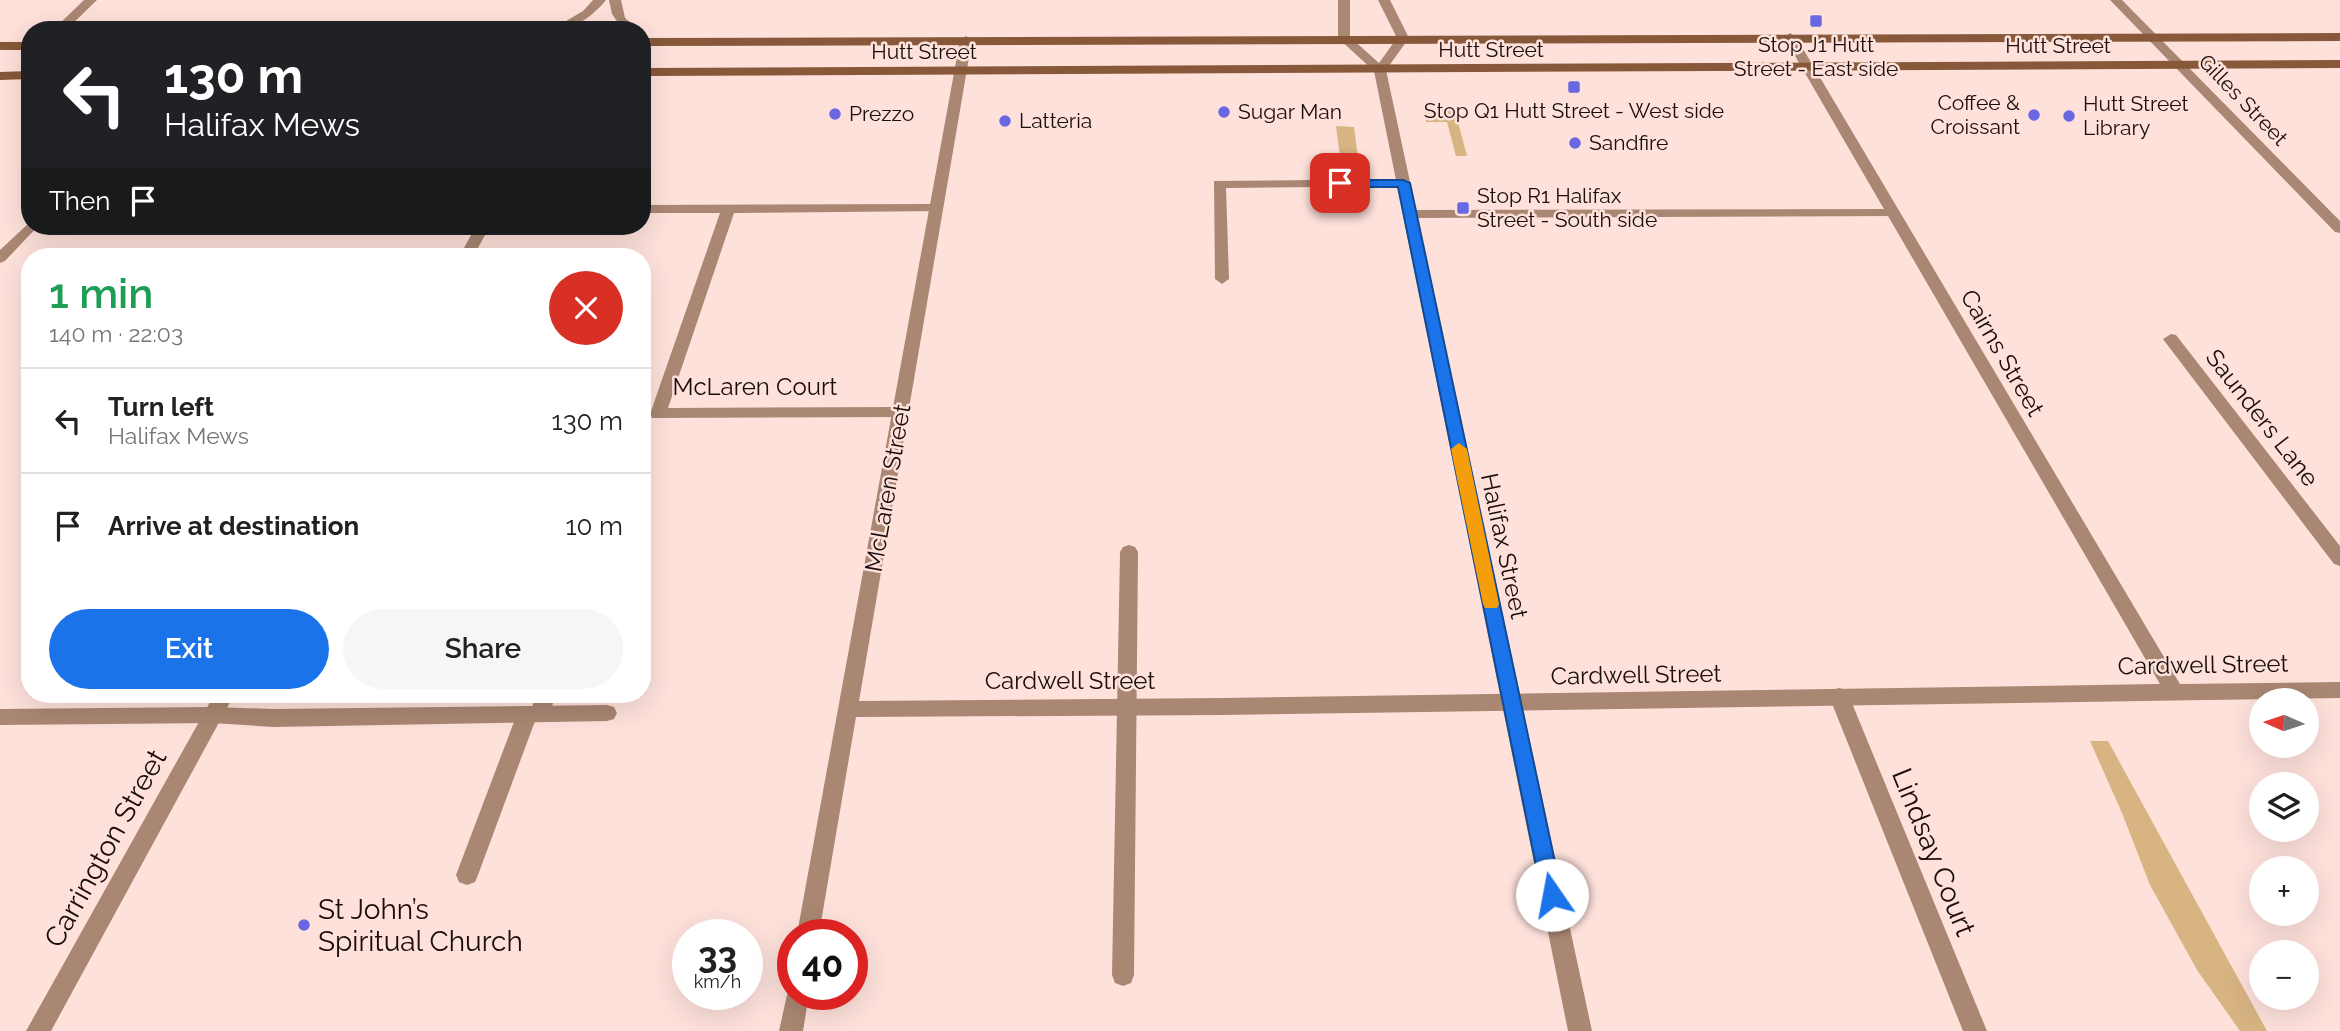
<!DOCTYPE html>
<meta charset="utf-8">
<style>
:root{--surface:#fff;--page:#f6f6f6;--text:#202124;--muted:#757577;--line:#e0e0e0;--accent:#1a73e8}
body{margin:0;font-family:Raleway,sans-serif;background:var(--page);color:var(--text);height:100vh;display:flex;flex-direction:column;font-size:26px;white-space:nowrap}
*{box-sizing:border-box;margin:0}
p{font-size:23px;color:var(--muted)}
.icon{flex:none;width:38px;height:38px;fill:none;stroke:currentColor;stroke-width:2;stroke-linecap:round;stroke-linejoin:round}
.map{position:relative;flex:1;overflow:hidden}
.details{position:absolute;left:21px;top:248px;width:630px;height:455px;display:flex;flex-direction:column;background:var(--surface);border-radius:28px;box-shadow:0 7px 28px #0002}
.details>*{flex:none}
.top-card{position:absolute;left:21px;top:21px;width:630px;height:214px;border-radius:28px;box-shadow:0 7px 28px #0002;background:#202124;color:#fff;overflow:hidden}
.needle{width:46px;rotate:273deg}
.fabs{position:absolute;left:2249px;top:688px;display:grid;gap:14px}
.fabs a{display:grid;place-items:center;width:70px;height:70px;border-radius:50%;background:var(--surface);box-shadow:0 7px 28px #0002;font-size:35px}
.speed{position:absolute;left:672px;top:919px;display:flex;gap:14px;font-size:35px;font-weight:700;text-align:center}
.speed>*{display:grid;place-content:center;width:91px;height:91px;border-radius:50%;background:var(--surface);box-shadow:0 7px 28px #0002;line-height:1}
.speed small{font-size:18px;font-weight:400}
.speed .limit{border:10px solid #d22;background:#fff;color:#111}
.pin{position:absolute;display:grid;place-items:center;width:60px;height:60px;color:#fff;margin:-30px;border-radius:14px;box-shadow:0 4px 10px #0006}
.me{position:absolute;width:77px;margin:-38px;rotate:348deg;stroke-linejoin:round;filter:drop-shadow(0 0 5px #0008)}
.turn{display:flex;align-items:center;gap:24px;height:147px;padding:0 28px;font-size:32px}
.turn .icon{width:91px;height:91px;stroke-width:2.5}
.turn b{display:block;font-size:49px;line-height:60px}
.then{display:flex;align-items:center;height:66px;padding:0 28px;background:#0003;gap:14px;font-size:26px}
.round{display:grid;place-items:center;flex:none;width:74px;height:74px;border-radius:37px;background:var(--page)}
.head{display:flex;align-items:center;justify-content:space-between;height:119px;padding:0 28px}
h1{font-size:42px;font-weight:600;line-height:52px;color:#1e9e55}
.action{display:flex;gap:14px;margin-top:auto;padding:14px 28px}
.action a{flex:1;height:80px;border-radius:42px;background:var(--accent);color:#fff;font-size:28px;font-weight:600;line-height:80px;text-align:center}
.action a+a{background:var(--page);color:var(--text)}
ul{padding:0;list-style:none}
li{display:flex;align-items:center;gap:21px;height:105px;padding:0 28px;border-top:2px solid var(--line)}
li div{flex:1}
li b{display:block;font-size:26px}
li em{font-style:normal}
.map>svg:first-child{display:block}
.green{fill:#d7b482}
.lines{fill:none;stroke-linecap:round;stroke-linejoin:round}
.service{fill:#a98772;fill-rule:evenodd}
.minor{fill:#a98772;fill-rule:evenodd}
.tertiary{fill:#a98772;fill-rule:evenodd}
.secondary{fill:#875839;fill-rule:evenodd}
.route{fill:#1a73e8;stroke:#114b97;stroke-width:2}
.slow{fill:#f59e0b}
.poi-dot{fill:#6967e1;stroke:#fee1db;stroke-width:2.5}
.labels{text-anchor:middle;stroke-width:5;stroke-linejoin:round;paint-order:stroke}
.far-poi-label{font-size:21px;fill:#1a0e0c;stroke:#fee1db;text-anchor:start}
.far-street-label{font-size:21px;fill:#1a0e0c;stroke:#fee1db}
.street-label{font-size:24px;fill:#1a0e0c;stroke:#fee1db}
.near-street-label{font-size:28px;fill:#1a0e0c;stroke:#fee1db}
.near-poi-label{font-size:28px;fill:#1a0e0c;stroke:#fee1db;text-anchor:start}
</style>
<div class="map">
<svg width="2340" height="1031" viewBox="0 0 2340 1031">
<rect width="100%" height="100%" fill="#fee1db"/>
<path class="green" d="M1454,107L1467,156H1456L1447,122H1426L1423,108Z
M1336,126L1354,127L1360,172H1342Z
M2090,741H2108L2267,1031H2240L2197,970L2150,885L2122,813Z"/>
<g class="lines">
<path class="service" d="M937,204L942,205V211L734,213L668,408L901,407L909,413L907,417L652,418L650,414L720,213H642V205Z
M1893,209L1900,213L1898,216L1410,218L1403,214L1410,210Z
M1129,545L1135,547L1138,552L1134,975L1131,983L1123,986L1115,983L1112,975L1120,552L1123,547Z
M1839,688L1846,690L1849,696L1987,1031H1963L1829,696L1832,690Z
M536,695H556L547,720L540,722L535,721L478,875L475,882L467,885L459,882L456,875L517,714L520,708L527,706L532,707Z"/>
<path class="minor" d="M84,0H97L66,30H53Z
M1790,33L1796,37L2180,684L2340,682V698L1222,715L856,717L819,934H797L960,40L966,36L972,40L859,701L1222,698L2160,684L1784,37Z
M1403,179L1408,180V186L1226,188L1229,279L1222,284L1215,279L1214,181Z
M30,222V226H38L5,261L0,263V250Z
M2171,334L2176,335L2340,546V566L2334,564L2166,343L2163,339Z
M607,705L614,707L617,713L614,719L607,721L273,727L213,723L0,725V709L213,707L273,709Z
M793,984V994H809L803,1031H779L789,986Z"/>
<path class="tertiary" d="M593,0H606C592,17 574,30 551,30L583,11Z
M609,0H621L625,18L639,30L621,27L612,14Z
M1338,0H1350V37L1379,63L1397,38L1378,0H1390L1409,38L1386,70L1592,1031H1568L1374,71L1338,38Z
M2110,0H2122L2340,221V233L2335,232Z
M476,226H490L473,257H459Z
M214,695H234L51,1031H26Z"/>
<path class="secondary" d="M2340,33V41L642,46V38Z
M0,42H30V50H0Z
M2340,60V68L642,76V68Z
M30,71V79L0,80V72Z"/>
</g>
<path class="route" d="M1403,180L1410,183L1562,895L1559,901L1552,904L1545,901L1542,895L1398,187H1340L1333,183L1340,180Z"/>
<path class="slow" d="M1459,443L1467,449L1499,604L1497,608H1485L1483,604L1451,449Z"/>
<g class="poi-dot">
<rect x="1809" y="14" width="14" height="14" rx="3.5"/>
<rect x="1567" y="80" width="14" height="14" rx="3.5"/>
<circle cx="1224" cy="112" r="7"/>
<circle cx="835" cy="114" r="7"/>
<circle cx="2034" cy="115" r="7"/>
<circle cx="2069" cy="116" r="7"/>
<circle cx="1005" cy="121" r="7"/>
<circle cx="1575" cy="143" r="7"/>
<rect x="1456" y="201" width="14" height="14" rx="3.5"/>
<circle cx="304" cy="925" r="7"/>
</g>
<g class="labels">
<g class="far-poi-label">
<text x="1816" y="52" text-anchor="middle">Stop J1 Hutt<tspan x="1816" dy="24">Street - East side</tspan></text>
<text x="2020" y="110" text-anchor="end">Coffee &amp;<tspan x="2020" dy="24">Croissant</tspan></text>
<text x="2083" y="111">Hutt Street<tspan x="2083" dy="24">Library</tspan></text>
<text x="1574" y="118" text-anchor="middle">Stop Q1 Hutt Street - West side</text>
<text x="1238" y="119">Sugar Man</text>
<text x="849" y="121">Prezzo</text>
<text x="1019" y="128">Latteria</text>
<text x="1589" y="150">Sandfire</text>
<text x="1477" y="203">Stop R1 Halifax<tspan x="1477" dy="24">Street - South side</tspan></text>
</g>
<g class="far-street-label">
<text x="2058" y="53">Hutt Street</text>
<text x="1491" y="57">Hutt Street</text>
<text x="924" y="59">Hutt Street</text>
<text transform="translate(2243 100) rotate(46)" y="7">Gilles Street</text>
</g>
<g class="street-label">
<text transform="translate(2002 353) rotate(60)" y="8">Cairns Street</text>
<text x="755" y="395">McLaren Court</text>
<text transform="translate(2262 418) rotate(52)" y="8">Saunders Lane</text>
<text transform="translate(888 488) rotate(-80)" y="8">McLaren Street</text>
<text transform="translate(1504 546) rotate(78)" y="8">Halifax Street</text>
<text transform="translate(2203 665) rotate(-1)" y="8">Cardwell Street</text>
<text transform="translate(1636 675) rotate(-1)" y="8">Cardwell Street</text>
<text x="1070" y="689">Cardwell Street</text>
</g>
<g class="near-street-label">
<text transform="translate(105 848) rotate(-61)" y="10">Carrington Street</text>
<text transform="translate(1934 852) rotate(68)" y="10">Lindsay Court</text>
</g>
<g class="near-poi-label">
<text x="318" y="919">St John’s<tspan x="318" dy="32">Spiritual Church</tspan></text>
</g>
</g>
</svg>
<div class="fabs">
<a><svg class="needle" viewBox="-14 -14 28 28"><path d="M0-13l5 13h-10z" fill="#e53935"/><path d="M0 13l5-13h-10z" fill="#757577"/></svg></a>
<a><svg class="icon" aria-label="layers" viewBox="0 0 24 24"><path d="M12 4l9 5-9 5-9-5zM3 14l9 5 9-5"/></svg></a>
<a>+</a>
<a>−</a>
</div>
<div class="speed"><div>33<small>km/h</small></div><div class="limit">40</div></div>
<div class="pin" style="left:1340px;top:183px;background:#d93025"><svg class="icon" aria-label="arrive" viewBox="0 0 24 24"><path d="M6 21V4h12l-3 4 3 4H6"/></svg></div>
<svg class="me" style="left:1552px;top:895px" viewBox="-20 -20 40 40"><circle r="19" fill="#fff"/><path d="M0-13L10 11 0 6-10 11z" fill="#1a73e8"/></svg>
<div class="top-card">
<div class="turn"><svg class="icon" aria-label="left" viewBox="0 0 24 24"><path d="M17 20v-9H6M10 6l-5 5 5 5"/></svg><div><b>130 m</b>Halifax Mews</div></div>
<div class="then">Then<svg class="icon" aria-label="arrive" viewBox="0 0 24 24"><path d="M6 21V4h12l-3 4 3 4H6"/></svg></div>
</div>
<section class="details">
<div class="head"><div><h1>1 min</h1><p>140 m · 22:03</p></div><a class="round" style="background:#d93025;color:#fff"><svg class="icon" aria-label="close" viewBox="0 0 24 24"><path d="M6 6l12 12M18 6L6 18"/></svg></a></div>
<ul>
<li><svg class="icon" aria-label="left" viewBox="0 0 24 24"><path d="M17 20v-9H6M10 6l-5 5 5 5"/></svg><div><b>Turn left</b><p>Halifax Mews</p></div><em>130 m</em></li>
<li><svg class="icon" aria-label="arrive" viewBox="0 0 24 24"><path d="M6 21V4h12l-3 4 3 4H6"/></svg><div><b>Arrive at destination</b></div><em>10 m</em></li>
</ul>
<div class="action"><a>Exit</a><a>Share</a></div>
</section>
</div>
